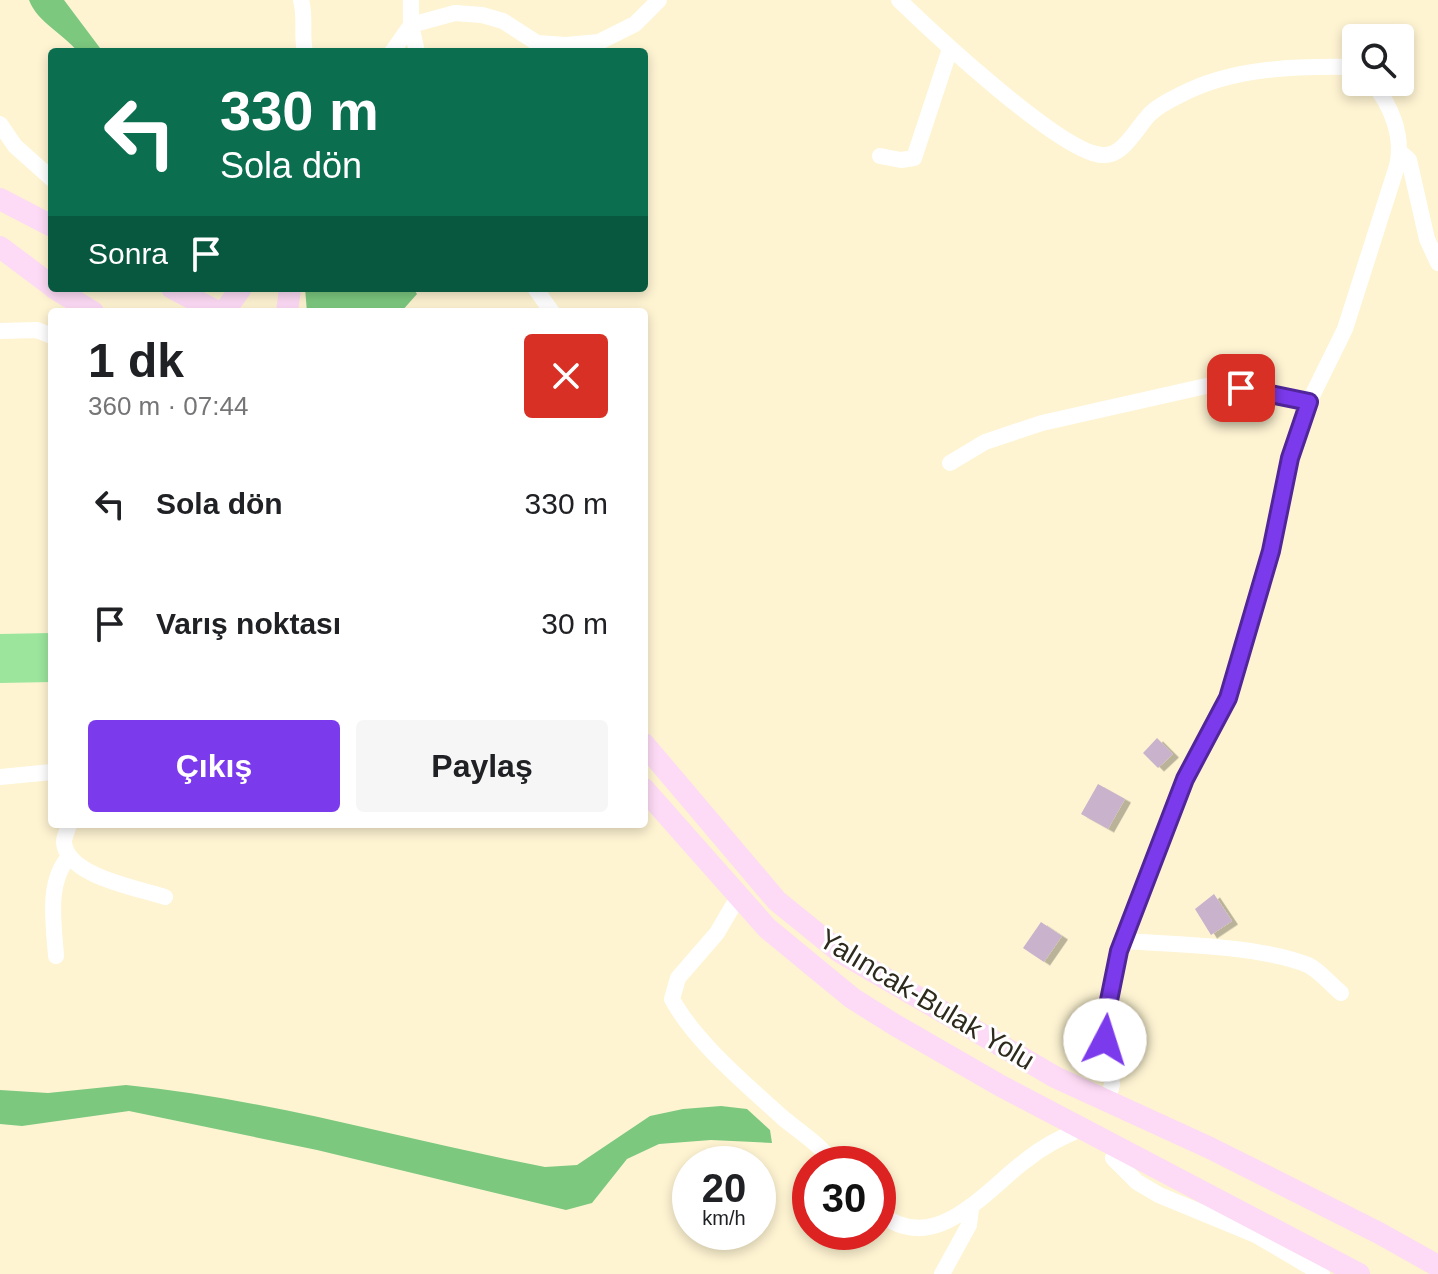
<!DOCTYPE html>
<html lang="tr">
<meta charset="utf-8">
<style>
:root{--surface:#fff;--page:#f6f6f6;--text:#202124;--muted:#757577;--accent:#7c3aed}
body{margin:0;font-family:Arial,sans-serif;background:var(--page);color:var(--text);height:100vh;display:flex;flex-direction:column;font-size:30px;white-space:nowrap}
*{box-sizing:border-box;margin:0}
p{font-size:26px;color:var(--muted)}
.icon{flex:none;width:44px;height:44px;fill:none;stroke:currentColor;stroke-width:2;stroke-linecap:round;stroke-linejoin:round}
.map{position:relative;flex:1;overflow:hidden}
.sheet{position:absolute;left:48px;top:308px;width:600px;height:520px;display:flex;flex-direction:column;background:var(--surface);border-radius:8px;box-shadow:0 4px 12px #0003}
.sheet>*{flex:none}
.hud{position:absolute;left:48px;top:48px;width:600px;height:244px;border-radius:8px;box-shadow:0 4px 12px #0003;background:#0b6e4f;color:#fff;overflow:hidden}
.buttons{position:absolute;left:1342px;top:24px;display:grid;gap:16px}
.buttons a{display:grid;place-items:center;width:72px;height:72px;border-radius:8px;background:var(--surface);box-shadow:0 4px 12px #0003;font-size:40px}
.speed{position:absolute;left:672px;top:1146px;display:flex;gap:16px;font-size:40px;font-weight:700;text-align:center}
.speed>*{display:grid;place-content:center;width:104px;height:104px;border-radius:50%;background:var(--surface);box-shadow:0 4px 12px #0003;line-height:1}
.speed small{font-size:20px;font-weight:400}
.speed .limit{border:12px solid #d22;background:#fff;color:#111}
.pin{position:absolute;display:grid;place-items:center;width:68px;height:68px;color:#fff;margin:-34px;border-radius:16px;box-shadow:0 4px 12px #0006}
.me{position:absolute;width:88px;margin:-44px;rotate:5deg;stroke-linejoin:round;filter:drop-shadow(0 0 6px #0008)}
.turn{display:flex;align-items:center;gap:28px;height:168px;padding:0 40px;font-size:36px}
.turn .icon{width:104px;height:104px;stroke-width:2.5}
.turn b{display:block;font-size:56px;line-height:68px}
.then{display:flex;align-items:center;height:76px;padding:0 40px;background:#0003;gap:16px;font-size:30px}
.round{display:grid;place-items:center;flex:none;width:84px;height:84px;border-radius:8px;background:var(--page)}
.overview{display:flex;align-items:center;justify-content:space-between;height:136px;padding:0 40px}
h1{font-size:48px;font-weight:600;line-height:60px}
.primary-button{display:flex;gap:16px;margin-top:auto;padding:16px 40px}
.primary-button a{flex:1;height:92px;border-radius:8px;background:var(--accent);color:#fff;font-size:32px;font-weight:600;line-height:92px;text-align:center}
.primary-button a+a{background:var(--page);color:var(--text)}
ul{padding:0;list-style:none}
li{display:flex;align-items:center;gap:24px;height:120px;padding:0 40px}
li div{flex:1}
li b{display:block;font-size:30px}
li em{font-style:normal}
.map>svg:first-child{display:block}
.green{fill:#9be59d}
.forest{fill:#7cc87f}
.building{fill:#c9b2cc;filter:url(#shadow)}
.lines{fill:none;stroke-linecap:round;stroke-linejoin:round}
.minor{stroke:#fff;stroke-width:16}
.major{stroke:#fddaf5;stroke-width:22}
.route-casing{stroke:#51269a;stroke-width:20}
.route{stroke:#7c3aed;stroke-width:14}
.labels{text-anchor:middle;stroke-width:6;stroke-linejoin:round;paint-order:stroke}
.street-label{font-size:28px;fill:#2e2a1d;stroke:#fff}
</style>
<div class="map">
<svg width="1438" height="1274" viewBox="0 0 1438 1274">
<defs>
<filter id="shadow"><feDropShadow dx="6" dy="3.5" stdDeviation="0" flood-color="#0004"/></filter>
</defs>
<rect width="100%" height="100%" fill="#fef4d2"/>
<path class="green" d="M51,633L52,682L0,683V634Z"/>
<path class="forest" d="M29,0H64L103,52H78C64,34 37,22 29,0Z
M305,288H413L417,294L401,312H307Z
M126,1085C268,1099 406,1140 545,1167L577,1165L650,1116L683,1109L721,1106L747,1109L770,1130L772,1143L711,1140L659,1144L627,1159L592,1203L566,1210L317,1150L129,1111L22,1126L0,1124V1090L48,1093Z"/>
<path class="building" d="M1157,738L1173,754L1158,768L1143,753Z
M1098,784L1125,799L1108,829L1081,814Z
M1214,894L1232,921L1211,935L1195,909Z
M1041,922L1062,936L1044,962L1023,948Z"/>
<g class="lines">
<path class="minor" d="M301,0C306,18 301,34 305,52
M411,0V25L417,52
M899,0C932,32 1061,153 1102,155C1124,157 1137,126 1151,113C1159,105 1172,99 1182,94C1234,67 1299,66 1356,67
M392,52L411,25L455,13L482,15L503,21L537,43L566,45L599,42L635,24L659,0
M0,124L15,146L52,179
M1400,152L1409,160L1427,239L1438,263
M880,156L901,160L914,158L950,49
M535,288L552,312
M0,331L37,330L52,336
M950,463L985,442L1042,423L1215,384L1267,391L1309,402
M0,777L52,772
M69,824C68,829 64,837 64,842C66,876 138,888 165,897
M738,897L717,933L678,978L672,999C695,1042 747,1085 783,1118C801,1133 821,1145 834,1164
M1123,941C1174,944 1261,946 1308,965C1320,971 1330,984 1341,993
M56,956C54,925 46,882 69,857
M1108,1101L1112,1084L1104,1025L1119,951L1185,779L1228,698L1271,551L1290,458L1309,402L1345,329L1397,166C1404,136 1391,105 1372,82
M1113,1158L1137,1182L1159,1195L1256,1235L1322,1274
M878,1212C934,1258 983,1193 1025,1161C1042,1147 1063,1136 1084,1128
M942,1274L969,1225L971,1208"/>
<path class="major" d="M0,199L52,226
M0,247L52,286
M54,288L93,312
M172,288L218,312
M224,312L241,288
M287,312L290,288
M644,744L777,901L840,952L1055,1077L1210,1148L1379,1233L1438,1266
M644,789L767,928L852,998L895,1025L1001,1086L1359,1274"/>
</g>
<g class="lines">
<g class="route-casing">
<path id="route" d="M1105,1040L1104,1025L1119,951L1185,779L1228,698L1271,551L1290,458L1309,402L1241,388"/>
</g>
<use href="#route" class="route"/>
</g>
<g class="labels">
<g class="street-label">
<text transform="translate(927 999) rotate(31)" y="10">Yalıncak-Bulak Yolu</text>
</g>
</g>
</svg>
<div class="buttons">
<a><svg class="icon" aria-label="search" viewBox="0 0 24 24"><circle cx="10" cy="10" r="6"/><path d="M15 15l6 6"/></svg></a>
</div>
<div class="speed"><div>20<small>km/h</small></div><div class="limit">30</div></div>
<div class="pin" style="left:1241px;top:388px;background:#d93025"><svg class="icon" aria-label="arrive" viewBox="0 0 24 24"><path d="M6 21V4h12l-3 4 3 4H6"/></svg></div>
<svg class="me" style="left:1105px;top:1040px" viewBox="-20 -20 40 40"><circle r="19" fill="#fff"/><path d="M0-13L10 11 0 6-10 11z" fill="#7c3aed"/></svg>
<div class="hud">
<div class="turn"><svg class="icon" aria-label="left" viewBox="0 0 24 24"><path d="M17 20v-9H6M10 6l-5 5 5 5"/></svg><div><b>330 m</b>Sola dön</div></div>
<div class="then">Sonra<svg class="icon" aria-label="arrive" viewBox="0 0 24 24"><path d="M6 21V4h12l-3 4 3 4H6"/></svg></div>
</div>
<section class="sheet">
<div class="overview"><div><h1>1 dk</h1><p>360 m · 07:44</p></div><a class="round" style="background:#d93025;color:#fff"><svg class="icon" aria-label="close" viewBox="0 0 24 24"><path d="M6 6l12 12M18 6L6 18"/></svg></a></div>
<ul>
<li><svg class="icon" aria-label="left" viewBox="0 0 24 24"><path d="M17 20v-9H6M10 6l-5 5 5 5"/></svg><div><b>Sola dön</b></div><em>330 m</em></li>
<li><svg class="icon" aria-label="arrive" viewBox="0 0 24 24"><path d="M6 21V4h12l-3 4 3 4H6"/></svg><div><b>Varış noktası</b></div><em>30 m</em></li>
</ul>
<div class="primary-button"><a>Çıkış</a><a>Paylaş</a></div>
</section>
</div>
